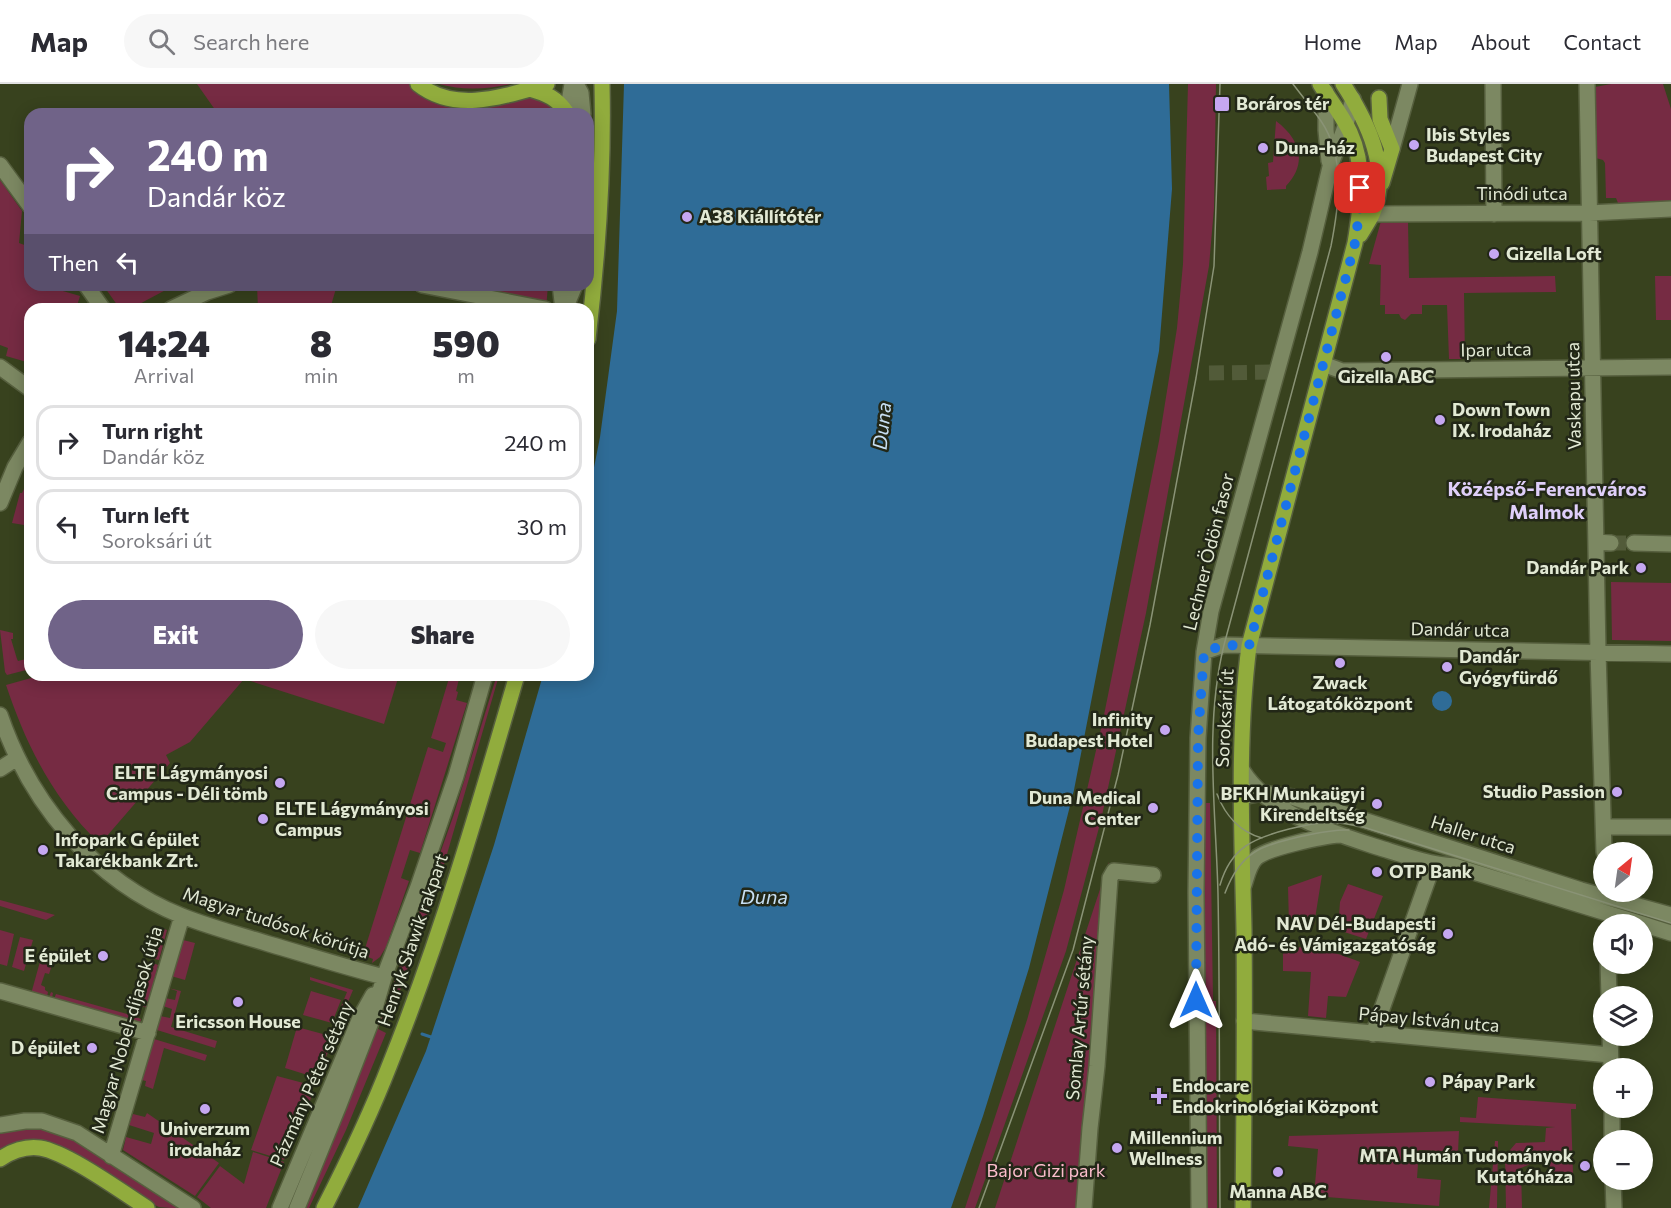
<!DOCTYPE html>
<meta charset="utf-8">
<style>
:root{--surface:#fff;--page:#f7f7f7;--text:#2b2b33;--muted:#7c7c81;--line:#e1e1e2;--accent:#706388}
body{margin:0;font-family:Commissioner,sans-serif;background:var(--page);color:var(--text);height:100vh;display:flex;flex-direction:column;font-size:22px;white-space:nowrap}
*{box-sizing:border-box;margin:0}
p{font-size:20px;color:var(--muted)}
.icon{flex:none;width:33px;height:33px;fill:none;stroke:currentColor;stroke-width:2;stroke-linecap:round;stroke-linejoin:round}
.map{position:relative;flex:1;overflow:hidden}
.drawer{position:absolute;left:24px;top:219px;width:570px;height:378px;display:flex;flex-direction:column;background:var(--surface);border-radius:18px;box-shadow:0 3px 15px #0003}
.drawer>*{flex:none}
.hud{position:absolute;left:24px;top:24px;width:570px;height:183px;border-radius:18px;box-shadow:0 3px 15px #0003;background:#706388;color:#fff;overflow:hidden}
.needle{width:39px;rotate:29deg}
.buttons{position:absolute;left:1593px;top:758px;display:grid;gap:12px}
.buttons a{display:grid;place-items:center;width:60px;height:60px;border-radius:50%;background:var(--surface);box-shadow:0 3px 15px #0003;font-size:30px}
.pin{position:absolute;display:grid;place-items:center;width:51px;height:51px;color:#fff;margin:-26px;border-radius:12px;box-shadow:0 3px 9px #0006}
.me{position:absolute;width:66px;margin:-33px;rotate:0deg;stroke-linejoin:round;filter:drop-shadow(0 0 4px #0008)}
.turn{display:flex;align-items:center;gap:21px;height:126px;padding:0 24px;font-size:27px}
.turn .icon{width:78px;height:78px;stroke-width:2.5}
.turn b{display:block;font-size:42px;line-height:51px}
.then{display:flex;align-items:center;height:57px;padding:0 24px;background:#0003;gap:12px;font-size:22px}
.eta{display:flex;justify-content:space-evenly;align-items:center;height:102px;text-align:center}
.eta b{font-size:36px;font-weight:800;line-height:42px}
.cta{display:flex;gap:12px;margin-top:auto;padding:12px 24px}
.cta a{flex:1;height:69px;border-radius:36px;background:var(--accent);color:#fff;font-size:24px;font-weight:800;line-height:69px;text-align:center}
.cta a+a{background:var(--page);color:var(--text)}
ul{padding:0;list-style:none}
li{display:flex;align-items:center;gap:18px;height:75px;margin:0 12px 9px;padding:0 12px;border:3px solid var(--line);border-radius:18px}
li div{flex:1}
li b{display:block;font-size:22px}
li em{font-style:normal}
header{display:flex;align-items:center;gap:36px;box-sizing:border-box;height:84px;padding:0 30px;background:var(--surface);border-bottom:2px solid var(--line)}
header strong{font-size:28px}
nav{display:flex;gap:33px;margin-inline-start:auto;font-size:21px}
.search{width:420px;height:54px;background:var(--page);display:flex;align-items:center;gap:15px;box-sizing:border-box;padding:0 21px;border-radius:33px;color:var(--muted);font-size:22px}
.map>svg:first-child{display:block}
.green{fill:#762b43}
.water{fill:#2f6c97}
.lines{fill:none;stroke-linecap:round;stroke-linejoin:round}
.stream{stroke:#2f6c97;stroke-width:3}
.minor-tunnel{stroke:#525b39;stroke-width:15;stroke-dasharray:15 8;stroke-linecap:butt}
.minor-casing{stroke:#565f3e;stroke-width:18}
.major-casing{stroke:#565f3e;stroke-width:18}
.minor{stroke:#7c8862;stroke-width:15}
.major{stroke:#91ac3d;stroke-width:15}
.tram{stroke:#8a9376;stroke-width:1.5}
.route{stroke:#1a73e8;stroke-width:10;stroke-dasharray:0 18}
.poi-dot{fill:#c5a7f1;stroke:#222717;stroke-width:2}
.labels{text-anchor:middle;stroke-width:5;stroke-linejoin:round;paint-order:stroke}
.poi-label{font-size:18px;font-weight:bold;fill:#e2e9d4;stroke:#222717;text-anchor:start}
.street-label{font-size:18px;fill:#e2e9d4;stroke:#222717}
.park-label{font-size:18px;fill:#fcbdcc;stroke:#222717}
.water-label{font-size:20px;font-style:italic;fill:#c7dff3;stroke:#222717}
.neighbourhood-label{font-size:20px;font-weight:bold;fill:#dfcff9;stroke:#222717}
</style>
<header>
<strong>Map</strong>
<div class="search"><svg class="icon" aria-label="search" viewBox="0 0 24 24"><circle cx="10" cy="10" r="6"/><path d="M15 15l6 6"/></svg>Search here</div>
<nav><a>Home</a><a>Map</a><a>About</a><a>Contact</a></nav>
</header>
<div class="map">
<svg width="1671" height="1124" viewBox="0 0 1671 1124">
<rect width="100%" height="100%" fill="#38421e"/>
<path class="green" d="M197,0H418L443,13L530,5L553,20L560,30H218Z
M439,0H511C486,5 464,7 439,0Z
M1188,0H1216L1214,124L1209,182L1146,529L1101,736L1066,867L975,1124H965L1027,936L1064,806L1103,636L1159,357L1177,244L1183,180Z
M1611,0H1663L1671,25V118L1618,119L1616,114H1606L1605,79L1603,76L1596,74L1595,3Z
M1276,37C1300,55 1308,79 1286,102V105L1267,106L1266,93L1269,92L1268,79L1273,78Z
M0,96L22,127L19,159L30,163V201H56V205L80,212L76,225H30V279L6,272L8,264L0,261Z
M1381,137H1408L1409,194L1555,192L1556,208L1464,209L1465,275H1449L1447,221H1422V230H1411L1405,236L1401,234L1399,230H1385V221H1380L1381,181L1369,180Z
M1655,192H1671V236H1656Z
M103,201H175L130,225H120Z
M257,201H337L330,225H258Z
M383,201H548L546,225H515Z
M30,393V442L12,439L20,409H22Z
M1611,498L1671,499V557L1612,556Z
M0,546L13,549V555H11L17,575L18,577L30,574V585L7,591L5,588Z
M42,591H399L384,640L244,595L190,658L166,671L170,679L100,760C53,715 26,661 6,601Z
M450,591H460L456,607L458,608L456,616L467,619L420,769L410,766L401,794L409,797L386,863L380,873L372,879L373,875L363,871L428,663L443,668L446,659L431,654Z
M496,594L498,595L438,801L397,915L389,912L453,733Z
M1204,719H1210L1213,917H1216L1217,1124H1207Z
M1109,778L1080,1124H995Z
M1322,791L1314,841H1289L1288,803Z
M1348,800L1383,812L1366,855L1338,846L1340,818Z
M0,816L55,831L46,836L0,822Z
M160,844L167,846L159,876L151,874Z
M0,846L14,850L7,882L0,880Z
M20,853L33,856L24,887L12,883Z
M183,856L195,859L185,896L171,892Z
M1283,863C1315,863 1330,866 1360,878L1346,913L1328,912L1326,934L1308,932L1311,888L1283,887Z
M41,874L53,878L49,890L45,889L41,901L45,903V906L48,908L47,913H49L51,908L53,909L52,914L54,915L56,910L134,932L141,935L140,941L31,910Z
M150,878L158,881L147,924L139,921Z
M310,893L353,906L338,942L334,940L347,908L310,896Z
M168,904L181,907L171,943L217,957L215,964L157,946L160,932L170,934L172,925L163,922L165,914L175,916L177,907Z
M311,907L341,916L332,939L303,931Z
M387,918L395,922L391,936L383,933L378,945L386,949L346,1046L309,1124H302Z
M297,943L334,953L320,988L317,987L314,993L285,984Z
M154,955L207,971L205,977L164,964L153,1005L145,1002L146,997L142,996Z
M277,992L311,1001L308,1009L312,1010L308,1024L284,1076L251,1066Z
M1478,1013L1576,1020V1025H1571L1573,1091H1550L1549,1072L1521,1084L1522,1124H1506L1505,1072L1516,1059L1545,1058L1546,1044L1555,1043L1460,1038V1033L1476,1034Z
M147,1029L219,1079L195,1112L123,1066L126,1053L151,1060L154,1049L129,1041L133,1030L145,1033Z
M34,1043L50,1045L79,1057L182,1124C175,1124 166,1124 159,1123C114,1102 52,1029 0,1067V1047Z
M1459,1047L1458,1068L1419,1066L1417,1094L1441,1096L1439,1122L1314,1112L1318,1065L1288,1062L1289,1052Z
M1495,1057H1498L1497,1124H1489Z
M253,1068L284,1078L266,1124H211L197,1113L220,1082L244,1100Z"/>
<path class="water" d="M624,0H1169L1172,105L1159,267L1074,706L1029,884L983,1032L951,1124H358L426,967L494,761L543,591H588V414L600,353L617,227Z
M1432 617a10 10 0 1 1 20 0a10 10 0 1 1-20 0Z"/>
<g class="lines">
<path class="stream" d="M422,950L431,953"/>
<path class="minor-tunnel" d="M1209,289L1277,288
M1611,459H1634"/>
<g class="minor-casing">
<path id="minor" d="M576,0L581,9L583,30
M1493,0L1494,130
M1587,0L1598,568L1604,768
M1326,8V46L1329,77
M567,30L572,0
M1392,65L1410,0
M0,81L30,122
M1372,130L1589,129L1671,125
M86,201L103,225
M422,201L545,225
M560,201L563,225
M171,225L207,208L229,201
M565,225L575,201
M1323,280L1342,287L1671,283
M0,283L30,305
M0,419L15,383L30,358
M1596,458L1611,459
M1634,459L1671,460
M1204,568L1224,561L1671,570
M0,631C30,719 94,797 182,832C210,843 240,851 269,860C307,871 345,883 384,893
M0,685L17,674
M1242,686C1269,730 1331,748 1377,763C1403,771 1427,780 1454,782L1642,840
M1242,713L1263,709L1292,713L1581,806L1671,831
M1604,743H1671
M1244,801C1247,792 1249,781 1256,774C1267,764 1323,752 1340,751
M1642,840L1671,849
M1608,879L1609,912
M0,907L148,949
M1244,937L1610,971
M1373,950L1433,781
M1610,951L1611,984
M1612,1023V1056
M0,1041L25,1037H42L77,1049L193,1124
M111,1072L182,832
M1613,1095L1614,1124
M280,1124L360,934L373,911
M297,1124L339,1021L371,938L384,893L418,803L456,692L485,591
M1084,1124L1090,1044L1097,982L1110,794L1114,787L1153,791
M1199,1124L1196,808L1198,654L1204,568L1211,527L1310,168L1330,83L1346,40L1353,15"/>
</g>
<g class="major-casing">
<path id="major" d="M418,0C456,30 505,12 547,0
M1343,0C1367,37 1392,86 1372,131C1368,138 1364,145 1360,151
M530,5C547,10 557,14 567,29
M1379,14L1380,35L1392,65L1382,99
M588,255C598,170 604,85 602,0
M0,1075C12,1067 25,1062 40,1064C67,1068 122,1108 147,1124
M324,1124C348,1077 371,1029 390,980C441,853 479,722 517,591
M1243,1124C1244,1031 1245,938 1244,845C1242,751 1237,656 1249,562L1355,159C1361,123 1366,83 1350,48C1342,31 1330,16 1320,0"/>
</g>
<use href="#minor" class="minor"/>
<use href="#major" class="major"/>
<path class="tram" d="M1217,710C1225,731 1240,748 1262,754
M1220,801C1231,763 1254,754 1289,745C1318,738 1333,736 1363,743L1671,839
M1225,809C1241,766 1262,762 1303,752C1318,749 1333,745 1349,746
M979,1124L1073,866L1118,691L1150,541L1196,294L1214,182L1220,0
M1220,1124C1219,1019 1220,915 1218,810C1216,727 1204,642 1224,561L1331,162C1339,121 1346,74 1321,37C1312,24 1302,12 1293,0"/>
</g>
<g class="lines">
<path class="route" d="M1196,916L1198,654L1204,568L1224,561L1249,562L1355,159L1360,123V104"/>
</g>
<g class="poi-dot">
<rect x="1214" y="12" width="16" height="16" rx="3"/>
<circle cx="1414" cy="61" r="6"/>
<circle cx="1263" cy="64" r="6"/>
<circle cx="687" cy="133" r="6"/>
<circle cx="1494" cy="170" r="6"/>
<circle cx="1386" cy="273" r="6"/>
<circle cx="1440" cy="336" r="6"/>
<circle cx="1641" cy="484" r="6"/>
<circle cx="1340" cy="579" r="6"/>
<circle cx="1447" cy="583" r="6"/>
<circle cx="1165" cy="646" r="6"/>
<circle cx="280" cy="699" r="6"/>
<circle cx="1617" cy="708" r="6"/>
<circle cx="1377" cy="720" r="6"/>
<circle cx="1153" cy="724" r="6"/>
<circle cx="263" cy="735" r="6"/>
<circle cx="43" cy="766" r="6"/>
<circle cx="1377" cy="788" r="6"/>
<circle cx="1448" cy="850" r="6"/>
<circle cx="103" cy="872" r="6"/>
<circle cx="238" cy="918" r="6"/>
<circle cx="92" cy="964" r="6"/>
<circle cx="1430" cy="998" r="6"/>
<path d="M1156 1003h6v6h6v6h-6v6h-6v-6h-6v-6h6z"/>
<circle cx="205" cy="1025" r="6"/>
<circle cx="1117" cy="1064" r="6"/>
<circle cx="1585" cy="1082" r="6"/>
<circle cx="1278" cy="1088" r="6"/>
</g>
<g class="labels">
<g class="poi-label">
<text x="1236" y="26">Boráros tér</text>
<text x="1426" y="57">Ibis Styles<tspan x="1426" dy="21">Budapest City</tspan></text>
<text x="1275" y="70">Duna-ház</text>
<text x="699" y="139">A38 Kiállítótér</text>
<text x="1506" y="176">Gizella Loft</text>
<text x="1386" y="299" text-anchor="middle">Gizella ABC</text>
<text x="1452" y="332">Down Town<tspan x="1452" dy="21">IX. Irodaház</tspan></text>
<text x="1629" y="490" text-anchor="end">Dandár Park</text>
<text x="1459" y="579">Dandár<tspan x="1459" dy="21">Gyógyfürdő</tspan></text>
<text x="1340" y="605" text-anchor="middle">Zwack<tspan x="1340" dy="21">Látogatóközpont</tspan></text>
<text x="1153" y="642" text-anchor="end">Infinity<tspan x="1153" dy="21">Budapest Hotel</tspan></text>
<text x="268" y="695" text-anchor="end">ELTE Lágymányosi<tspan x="268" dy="21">Campus - Déli tömb</tspan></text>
<text x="1605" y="714" text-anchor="end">Studio Passion</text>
<text x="1365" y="716" text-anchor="end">BFKH Munkaügyi<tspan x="1365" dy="21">Kirendeltség</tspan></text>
<text x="1141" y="720" text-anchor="end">Duna Medical<tspan x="1141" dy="21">Center</tspan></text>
<text x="275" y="731">ELTE Lágymányosi<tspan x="275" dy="21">Campus</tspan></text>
<text x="55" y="762">Infopark G épület<tspan x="55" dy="21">Takarékbank Zrt.</tspan></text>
<text x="1389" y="794">OTP Bank</text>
<text x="1436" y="846" text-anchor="end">NAV Dél-Budapesti<tspan x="1436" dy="21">Adó- és Vámigazgatóság</tspan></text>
<text x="91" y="878" text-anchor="end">E épület</text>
<text x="238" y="944" text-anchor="middle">Ericsson House</text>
<text x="80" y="970" text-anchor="end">D épület</text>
<text x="1442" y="1004">Pápay Park</text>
<text x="1172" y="1008">Endocare<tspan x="1172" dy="21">Endokrinológiai Központ</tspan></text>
<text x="205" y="1051" text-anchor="middle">Univerzum<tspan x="205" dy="21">irodaház</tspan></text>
<text x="1129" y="1060">Millennium<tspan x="1129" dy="21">Wellness</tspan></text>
<text x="1573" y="1078" text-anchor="end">MTA Humán Tudományok<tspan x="1573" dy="21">Kutatóháza</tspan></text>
<text x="1278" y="1114" text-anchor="middle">Manna ABC</text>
</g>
<g class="street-label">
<text x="1522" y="116">Tinódi utca</text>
<text transform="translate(1496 266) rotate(-1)" y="6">Ipar utca</text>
<text transform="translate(1574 312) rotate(-91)" y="6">Vaskapu utca</text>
<text transform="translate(1209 468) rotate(-76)" y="6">Lechner Ödön fasor</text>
<text transform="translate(1460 546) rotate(1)" y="6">Dandár utca</text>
<text transform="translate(1225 634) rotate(-87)" y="6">Soroksári út</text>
<text transform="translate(1473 751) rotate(18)" y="6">Haller utca</text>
<text transform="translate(276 839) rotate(18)" y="6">Magyar tudósok körútja</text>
<text transform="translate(413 856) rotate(-71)" y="6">Henryk Sławik rakpart</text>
<text transform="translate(1080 934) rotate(-85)" y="6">Somlay Artúr sétány</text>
<text transform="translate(1429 936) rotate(5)" y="6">Pápay István utca</text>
<text transform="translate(127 946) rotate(-74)" y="6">Magyar Nobel-díjasok útja</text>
<text transform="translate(312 1000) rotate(-66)" y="6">Pázmány Péter sétány</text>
</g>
<g class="park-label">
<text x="1046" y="1093">Bajor Gizi park</text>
</g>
<g class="water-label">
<text transform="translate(882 342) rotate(-84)" y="7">Duna</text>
<text x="764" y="820">Duna</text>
</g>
<g class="neighbourhood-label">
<text x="1547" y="412">Középső-Ferencváros<tspan x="1547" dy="23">Malmok</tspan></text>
</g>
</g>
</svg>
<div class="buttons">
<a><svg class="needle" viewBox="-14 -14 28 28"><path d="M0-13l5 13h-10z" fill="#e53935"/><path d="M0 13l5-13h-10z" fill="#7c7c81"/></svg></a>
<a><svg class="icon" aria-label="sound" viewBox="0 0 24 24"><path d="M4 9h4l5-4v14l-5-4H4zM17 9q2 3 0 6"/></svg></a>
<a><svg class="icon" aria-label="layers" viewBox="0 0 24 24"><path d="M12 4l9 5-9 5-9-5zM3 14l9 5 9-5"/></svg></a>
<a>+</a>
<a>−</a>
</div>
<div class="pin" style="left:1360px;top:104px;background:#d93025"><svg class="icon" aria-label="arrive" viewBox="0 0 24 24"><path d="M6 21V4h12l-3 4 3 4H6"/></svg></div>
<svg class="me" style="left:1196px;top:916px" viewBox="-20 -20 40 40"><path d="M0-17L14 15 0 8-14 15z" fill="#1a73e8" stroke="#fff" stroke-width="4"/></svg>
<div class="hud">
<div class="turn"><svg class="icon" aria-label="right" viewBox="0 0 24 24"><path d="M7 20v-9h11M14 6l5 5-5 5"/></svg><div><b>240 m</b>Dandár köz</div></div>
<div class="then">Then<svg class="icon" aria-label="left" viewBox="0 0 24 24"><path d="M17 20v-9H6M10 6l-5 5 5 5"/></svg></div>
</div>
<section class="drawer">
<div class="eta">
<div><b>14:24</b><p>Arrival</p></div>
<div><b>8</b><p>min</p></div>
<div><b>590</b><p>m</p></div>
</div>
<ul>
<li><svg class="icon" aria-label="right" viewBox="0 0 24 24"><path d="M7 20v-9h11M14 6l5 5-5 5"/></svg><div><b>Turn right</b><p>Dandár köz</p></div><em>240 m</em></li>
<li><svg class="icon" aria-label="left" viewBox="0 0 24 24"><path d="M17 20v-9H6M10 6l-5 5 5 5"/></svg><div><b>Turn left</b><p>Soroksári út</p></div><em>30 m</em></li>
</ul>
<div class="cta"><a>Exit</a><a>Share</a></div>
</section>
</div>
